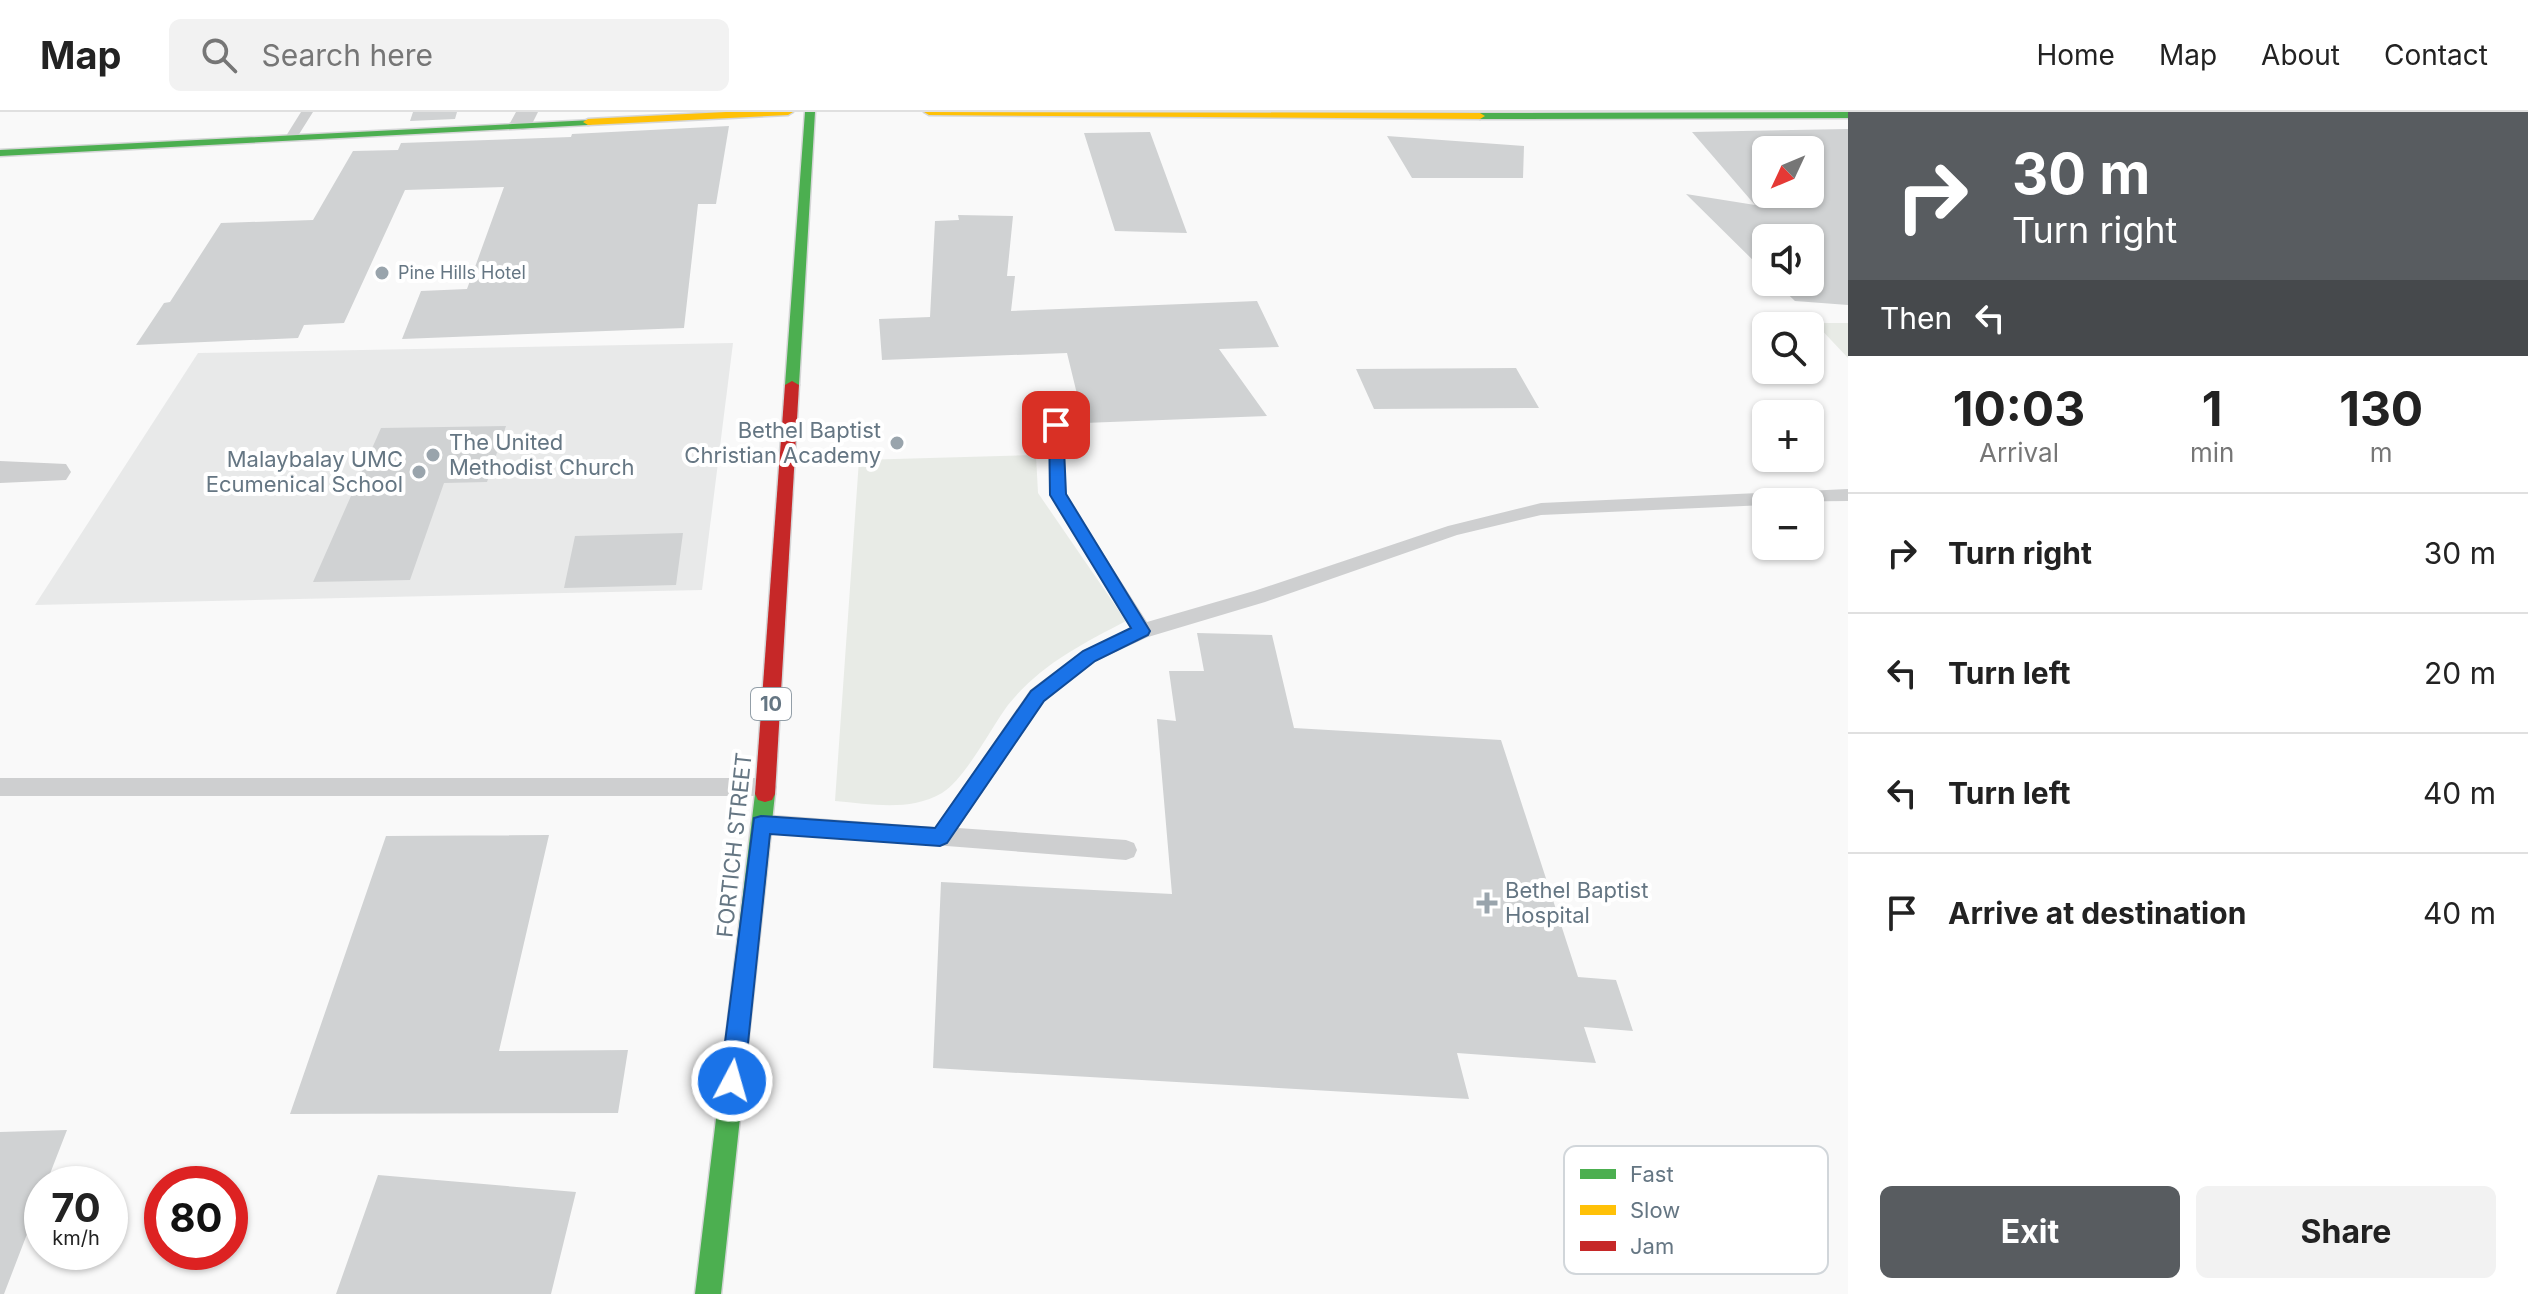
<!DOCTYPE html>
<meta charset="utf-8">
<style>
:root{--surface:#fff;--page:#f2f2f2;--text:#222;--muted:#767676;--line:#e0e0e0;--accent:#585c60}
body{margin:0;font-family:Inter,sans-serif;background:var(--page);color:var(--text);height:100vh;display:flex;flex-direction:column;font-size:30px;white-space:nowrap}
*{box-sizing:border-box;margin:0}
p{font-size:26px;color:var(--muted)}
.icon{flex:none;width:44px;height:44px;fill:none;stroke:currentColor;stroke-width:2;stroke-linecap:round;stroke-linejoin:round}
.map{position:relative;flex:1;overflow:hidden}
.side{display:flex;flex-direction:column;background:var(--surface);width:680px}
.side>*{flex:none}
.hud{background:#585c60;color:#fff;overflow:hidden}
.needle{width:52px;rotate:226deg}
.tools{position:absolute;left:1752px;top:24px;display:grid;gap:16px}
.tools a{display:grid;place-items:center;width:72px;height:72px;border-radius:12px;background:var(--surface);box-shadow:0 2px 6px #0004;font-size:40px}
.speed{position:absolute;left:24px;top:1054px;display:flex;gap:16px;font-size:40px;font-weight:700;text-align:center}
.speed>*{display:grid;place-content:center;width:104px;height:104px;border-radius:50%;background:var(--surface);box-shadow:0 2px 6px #0004;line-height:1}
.speed small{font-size:20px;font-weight:400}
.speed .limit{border:12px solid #d22;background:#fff;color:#111}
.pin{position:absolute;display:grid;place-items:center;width:68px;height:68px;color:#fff;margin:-34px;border-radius:16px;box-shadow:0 4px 12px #0006}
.me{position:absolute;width:88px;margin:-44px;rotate:6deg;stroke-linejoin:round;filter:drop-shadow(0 0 6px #0008)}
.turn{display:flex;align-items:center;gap:28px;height:168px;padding:0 32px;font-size:36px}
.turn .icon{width:104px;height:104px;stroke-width:2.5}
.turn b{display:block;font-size:56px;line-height:68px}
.then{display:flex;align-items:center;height:76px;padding:0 32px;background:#0003;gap:16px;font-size:30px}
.eta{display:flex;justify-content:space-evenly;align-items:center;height:136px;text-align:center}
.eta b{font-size:48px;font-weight:700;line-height:56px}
.action{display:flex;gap:16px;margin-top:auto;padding:16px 32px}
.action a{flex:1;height:92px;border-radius:12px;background:var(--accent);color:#fff;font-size:32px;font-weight:700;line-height:92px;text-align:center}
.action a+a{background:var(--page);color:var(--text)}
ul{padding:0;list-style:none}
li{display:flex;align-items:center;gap:24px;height:120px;padding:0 32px;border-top:2px solid var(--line)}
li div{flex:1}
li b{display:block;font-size:30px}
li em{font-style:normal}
header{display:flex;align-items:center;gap:48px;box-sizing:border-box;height:112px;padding:0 40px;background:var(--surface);border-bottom:2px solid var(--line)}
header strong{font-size:38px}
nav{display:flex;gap:44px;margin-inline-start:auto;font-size:28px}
.search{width:560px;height:72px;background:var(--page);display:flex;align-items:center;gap:20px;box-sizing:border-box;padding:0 28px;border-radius:12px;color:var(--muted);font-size:30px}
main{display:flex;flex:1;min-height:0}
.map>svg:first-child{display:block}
.built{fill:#e8e9e9}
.green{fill:#e8ebe6}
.building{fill:#d0d2d3;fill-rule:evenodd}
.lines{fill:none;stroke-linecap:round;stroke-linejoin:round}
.fast-casing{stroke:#d5d6d7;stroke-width:3}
.slow-casing{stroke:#d5d6d7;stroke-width:3}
.jam-casing{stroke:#d5d6d7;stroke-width:3}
.path{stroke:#cbcccd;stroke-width:4;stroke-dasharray:3 3;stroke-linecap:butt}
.lane{fill:#cecfd0;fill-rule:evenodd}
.street{fill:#cecfd0;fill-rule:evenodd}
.fast{fill:#4caf50;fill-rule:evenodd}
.slow{fill:#ffc107;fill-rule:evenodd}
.jam{fill:#c62828;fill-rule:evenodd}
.route{fill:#1a73e8;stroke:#114b97;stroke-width:2}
.poi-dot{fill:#99a4ac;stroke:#fff;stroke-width:3}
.labels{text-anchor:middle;stroke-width:8;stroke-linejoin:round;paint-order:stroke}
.far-poi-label{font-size:18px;fill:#657683;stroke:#fff;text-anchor:start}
.shield{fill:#fff;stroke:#939fa8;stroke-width:2}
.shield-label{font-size:20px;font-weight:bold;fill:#657683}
.poi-label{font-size:22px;fill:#657683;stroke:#fff;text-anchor:end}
.street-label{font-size:22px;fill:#657683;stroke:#fff}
.key{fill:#fff;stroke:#d1d6da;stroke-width:2}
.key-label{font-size:22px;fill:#657683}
</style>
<header>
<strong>Map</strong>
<div class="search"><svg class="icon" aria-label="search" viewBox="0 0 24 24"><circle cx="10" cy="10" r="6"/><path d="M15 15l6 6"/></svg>Search here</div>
<nav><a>Home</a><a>Map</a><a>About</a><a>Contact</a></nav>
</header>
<main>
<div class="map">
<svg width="1848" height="1182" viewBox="0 0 1848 1182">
<rect width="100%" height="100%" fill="#f9f9f9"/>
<path class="built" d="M733,231L702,478L35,493L198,241Z"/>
<path class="green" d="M1815,211H1848V246Z
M1036,343L1038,381L1126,509C1082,532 1040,553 1008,593C991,616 965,667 942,681C909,700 871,692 835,689L859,348Z"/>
<path class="building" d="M413,0H457L455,7L410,9Z
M729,14L716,92H698L684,216L402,227L421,179L467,177L504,75L405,78L344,211L304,213L298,226L136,233L164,191L170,190L221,111L313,108L353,39L398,38L401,31L571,25L572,22Z
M1848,17V193L1795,189L1775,170H1810V126H1766V161L1686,82L1755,93L1692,20ZM1766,38H1810V82H1766Z
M1150,20L1187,121L1115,119L1084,21Z
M1387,24L1524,34L1523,66H1412Z
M958,103L1013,104L1007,164H1015L1011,199L1257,189L1279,235L1219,237L1267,304L1084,311L1067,241L882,248L879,207L930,205L935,109L959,108Z
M1516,256L1539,296L1374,297L1356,257Z
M506,314L487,370L444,371L410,468L313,470L381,316Z
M683,421L676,473L564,476L575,424Z
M1197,521L1272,523L1294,616L1501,628L1578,865L1616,868L1633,919L1584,915L1596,951L1457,941L1469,987L933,956L941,770L1172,782L1157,607L1176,609L1169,559H1204Z
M549,723L499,939L628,938L618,1001L290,1002L386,724Z
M67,1018L46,1072H42V1083L4,1182H0V1020Z
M378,1063L576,1080L551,1182H336Z"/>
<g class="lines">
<g class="fast-casing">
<path id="fast" d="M805,0H815L799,273L792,277L785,273Z
M1848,0V6L1480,7L1475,4L1480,1Z
M592,8V12L588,13L0,44V38Z
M765,674L772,676L775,682L721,1182H695L755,682L758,676Z"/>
</g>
<g class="slow-casing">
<path id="slow" d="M726,0H793L788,3L588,13L583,10L588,7Z
M924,0L1480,1L1485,4L1480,7L929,3Z"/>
</g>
<g class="jam-casing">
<path id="jam" d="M792,269L799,273L775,682L772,688L765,690L758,688L755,682L785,273Z"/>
</g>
<path class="path" d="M830,350H852"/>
<path class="lane" d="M301,0H313L296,27H288L286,24Z
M1056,308L1064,313L1066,383L1147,510L1254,479L1448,414L1541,391L1848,377V389L1766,390V393L1541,403L1457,423L1265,490L1148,525L1096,549L1044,590L958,716L1126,728L1134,731L1137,738L1134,745L1126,748L753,719L750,712L753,705L761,702L935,715L1030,578L1082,539L1130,516L1050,383L1048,313Z
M0,666H766L774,669L777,675L774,681L766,684H0Z"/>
<path class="street" d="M516,0H538L530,16L522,18L510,11Z
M0,349L66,352L71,360L66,368L0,371Z"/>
<use href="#fast" class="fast"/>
<use href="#slow" class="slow"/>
<use href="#jam" class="jam"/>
</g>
<path class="route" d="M1056,309L1063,313L1066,382L1150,519L1148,523L1095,549L1044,589L947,731L940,734L770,722L744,969L740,978L732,981L724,978L720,969L754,706L761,704L935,716L1031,579L1083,539L1131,516L1050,383L1049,313Z"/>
<g class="poi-dot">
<circle cx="382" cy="161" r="8"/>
<circle cx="897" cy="331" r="8"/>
<circle cx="433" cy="343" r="8"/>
<circle cx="419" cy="360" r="8"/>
<path d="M1483 779h8v8h8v8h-8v8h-8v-8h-8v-8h8z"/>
</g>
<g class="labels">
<g class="far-poi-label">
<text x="398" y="167">Pine Hills Hotel</text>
</g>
<rect class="shield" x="751" y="576" width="40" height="32" rx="6"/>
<g class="shield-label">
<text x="771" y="599">10</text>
</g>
<g class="poi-label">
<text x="881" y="326">Bethel Baptist<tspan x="881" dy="25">Christian Academy</tspan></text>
<text x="449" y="338" text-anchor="start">The United<tspan x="449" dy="25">Methodist Church</tspan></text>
<text x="403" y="355">Malaybalay UMC<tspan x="403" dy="25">Ecumenical School</tspan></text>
<text x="1505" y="786" text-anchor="start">Bethel Baptist<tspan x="1505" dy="25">Hospital</tspan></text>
</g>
<g class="street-label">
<text transform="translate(734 733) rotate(-84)" y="8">FORTICH STREET</text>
</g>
</g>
<rect x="1564" y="1034" width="264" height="128" rx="12" class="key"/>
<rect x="1580" y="1057" width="36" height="10" fill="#4caf50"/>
<rect x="1580" y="1093" width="36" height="10" fill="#ffc107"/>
<rect x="1580" y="1129" width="36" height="10" fill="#c62828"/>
<g class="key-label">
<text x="1630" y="1070">Fast</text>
<text x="1630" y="1106">Slow</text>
<text x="1630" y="1142">Jam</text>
</g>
</svg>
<div class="tools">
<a><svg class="needle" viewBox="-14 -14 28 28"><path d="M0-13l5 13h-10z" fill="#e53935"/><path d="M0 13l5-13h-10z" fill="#767676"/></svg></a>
<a><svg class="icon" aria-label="sound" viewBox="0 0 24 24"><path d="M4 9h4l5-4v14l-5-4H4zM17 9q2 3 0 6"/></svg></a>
<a><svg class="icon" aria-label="search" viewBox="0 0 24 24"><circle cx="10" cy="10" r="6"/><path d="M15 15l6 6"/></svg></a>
<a>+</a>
<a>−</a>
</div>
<div class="speed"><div>70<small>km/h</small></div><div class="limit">80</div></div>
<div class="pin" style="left:1056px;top:313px;background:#d93025"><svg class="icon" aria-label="arrive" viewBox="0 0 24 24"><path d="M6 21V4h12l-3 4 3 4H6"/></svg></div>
<svg class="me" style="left:732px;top:969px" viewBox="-20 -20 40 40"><circle r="17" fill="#1a73e8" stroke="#fff" stroke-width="3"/><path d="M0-11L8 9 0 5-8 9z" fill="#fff"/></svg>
</div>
<section class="side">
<div class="hud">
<div class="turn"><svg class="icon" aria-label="right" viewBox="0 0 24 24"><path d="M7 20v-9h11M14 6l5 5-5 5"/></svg><div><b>30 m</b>Turn right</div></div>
<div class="then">Then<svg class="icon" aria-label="left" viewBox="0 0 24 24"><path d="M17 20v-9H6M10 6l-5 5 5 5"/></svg></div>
</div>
<div class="eta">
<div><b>10:03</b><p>Arrival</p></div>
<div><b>1</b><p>min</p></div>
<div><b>130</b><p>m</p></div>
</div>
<ul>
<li><svg class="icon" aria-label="right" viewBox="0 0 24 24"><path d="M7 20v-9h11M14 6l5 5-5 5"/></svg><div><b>Turn right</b></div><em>30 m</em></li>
<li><svg class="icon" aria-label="left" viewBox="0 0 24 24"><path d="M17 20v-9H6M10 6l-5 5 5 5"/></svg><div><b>Turn left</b></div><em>20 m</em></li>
<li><svg class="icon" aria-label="left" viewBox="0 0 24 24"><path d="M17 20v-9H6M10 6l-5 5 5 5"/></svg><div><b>Turn left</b></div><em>40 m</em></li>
<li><svg class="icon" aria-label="arrive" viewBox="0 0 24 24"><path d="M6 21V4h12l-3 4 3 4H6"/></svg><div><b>Arrive at destination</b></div><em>40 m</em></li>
</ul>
<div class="action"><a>Exit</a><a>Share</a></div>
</section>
</main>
